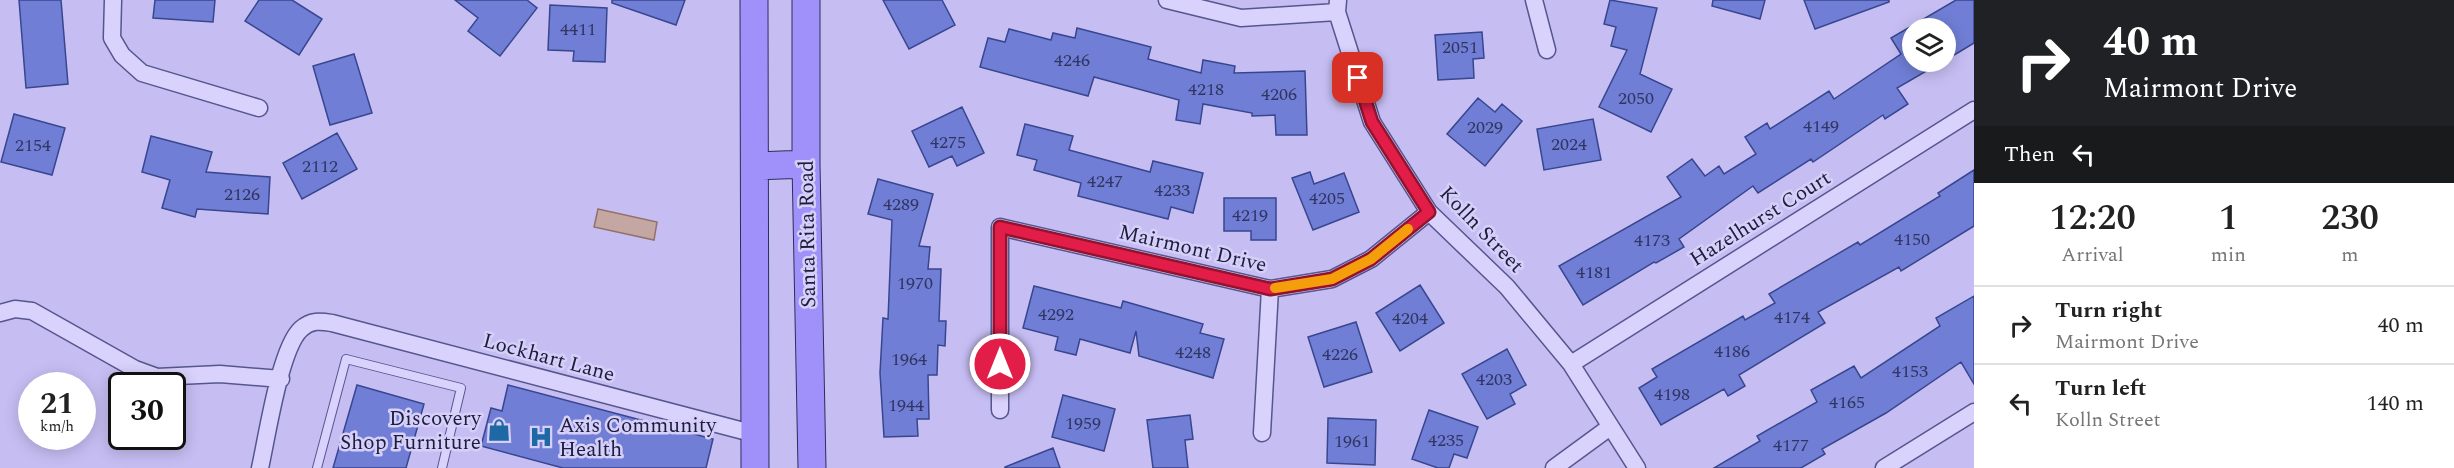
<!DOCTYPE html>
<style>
:root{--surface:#fff;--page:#f6f6f6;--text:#222;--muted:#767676;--line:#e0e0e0}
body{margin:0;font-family:Spectral,serif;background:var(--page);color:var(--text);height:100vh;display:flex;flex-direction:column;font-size:22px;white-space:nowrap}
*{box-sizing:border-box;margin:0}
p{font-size:20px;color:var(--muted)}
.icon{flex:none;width:33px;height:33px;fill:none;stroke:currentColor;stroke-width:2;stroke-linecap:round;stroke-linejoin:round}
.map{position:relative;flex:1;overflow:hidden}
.drawer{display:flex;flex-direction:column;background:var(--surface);width:480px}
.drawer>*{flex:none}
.hud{background:#202124;color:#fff;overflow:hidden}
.buttons{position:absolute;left:1902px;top:18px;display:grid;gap:12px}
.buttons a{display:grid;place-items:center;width:54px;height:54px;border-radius:50%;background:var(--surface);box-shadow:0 3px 15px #0003;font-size:30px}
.speed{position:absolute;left:18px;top:372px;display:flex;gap:12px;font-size:30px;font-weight:700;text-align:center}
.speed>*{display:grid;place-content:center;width:78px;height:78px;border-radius:50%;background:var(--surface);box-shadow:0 3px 15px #0003;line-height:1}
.speed small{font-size:15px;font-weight:400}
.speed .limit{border:3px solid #111;border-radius:9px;background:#fff;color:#111}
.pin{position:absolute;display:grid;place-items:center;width:51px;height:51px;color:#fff;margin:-26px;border-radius:12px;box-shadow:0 3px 9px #0006}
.me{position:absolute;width:66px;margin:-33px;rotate:0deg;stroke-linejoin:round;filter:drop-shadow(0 0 4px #0008)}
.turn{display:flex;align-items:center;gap:21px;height:126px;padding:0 30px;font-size:27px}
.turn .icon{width:78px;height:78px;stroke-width:2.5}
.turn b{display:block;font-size:42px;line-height:51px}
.then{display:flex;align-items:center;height:57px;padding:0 30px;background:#0003;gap:12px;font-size:22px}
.eta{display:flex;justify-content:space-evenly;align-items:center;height:102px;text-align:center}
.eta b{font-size:36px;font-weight:600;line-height:42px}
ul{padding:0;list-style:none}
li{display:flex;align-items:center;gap:18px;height:78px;padding:0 30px;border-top:2px solid var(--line)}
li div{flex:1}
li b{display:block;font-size:22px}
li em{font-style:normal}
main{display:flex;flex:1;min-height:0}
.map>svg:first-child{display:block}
.water{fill:#c4a7a2;stroke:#937168;stroke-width:1.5}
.building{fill:#707ed5;stroke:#38468f;stroke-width:1.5}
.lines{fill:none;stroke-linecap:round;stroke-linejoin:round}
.service-casing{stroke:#55568d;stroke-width:10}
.minor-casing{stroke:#55568d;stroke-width:19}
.primary-casing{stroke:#2a2e5a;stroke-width:29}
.service{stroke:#d9d2fc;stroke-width:8}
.minor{stroke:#d9d2fc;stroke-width:16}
.primary{stroke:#a091fa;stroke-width:27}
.route-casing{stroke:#92132f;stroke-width:15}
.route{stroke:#e11d48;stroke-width:10}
.slow{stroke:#f59e0b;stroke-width:10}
.labels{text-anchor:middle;stroke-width:5;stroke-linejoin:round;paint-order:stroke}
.number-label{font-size:18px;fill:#303562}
.street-label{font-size:21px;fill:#1b1d3b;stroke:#d5cff9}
.poi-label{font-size:21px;fill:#1b1d3b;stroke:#d5cff9;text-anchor:end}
</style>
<main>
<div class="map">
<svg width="1974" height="468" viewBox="0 0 1974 468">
<rect width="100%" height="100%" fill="#c6bef3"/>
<path class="water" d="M598,209L657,222L654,240L594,227Z"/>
<path class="building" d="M19,0H61L68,84L26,88Z
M155,0H215L213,22L153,18Z
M259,0H292L322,19L299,55L245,21Z
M455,0H527L537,8L500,56L468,31L478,18Z
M612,0H685L676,25L612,3Z
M883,0H942L955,25L909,49Z
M1610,0L1657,8L1640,74L1672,89L1651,132L1599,107L1627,50L1611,46L1616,27L1604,24Z
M1713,0H1765L1760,19L1712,6Z
M1804,0H1889V2L1815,29Z
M1956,0H1974V43L1946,60V28H1912V62H1942L1897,88L1908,104L1885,119L1883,115L1813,162L1811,159L1758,193L1753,186L1679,239L1684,247L1656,263L1654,262L1583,305L1559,266L1681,197L1667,177L1692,159L1705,176L1719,166L1724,174L1756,154L1745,137L1767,123L1770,129L1829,91L1834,99L1901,54L1891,38Z
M550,5L607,8L605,62L573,61L574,51L548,50Z
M1077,28L1151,47L1148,59L1201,73L1203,60L1235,66L1234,73L1305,71L1307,135H1276L1275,115L1252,116V113L1203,104L1200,124L1176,120L1179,100L1094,77L1088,96L980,67L988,38L1005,42L1009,29L1051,40L1053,33L1075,38Z
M1482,32L1484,58L1473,59L1474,78L1438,80L1435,35Z
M354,54L372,113L330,125L313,66Z
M1478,98L1495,112L1502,104L1522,121L1485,166L1447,134Z
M962,107L984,153L957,166L952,156L929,167L912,131Z
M14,114L65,128L52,175L1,162Z
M1593,119L1601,160L1544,170L1537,129Z
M1025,124L1073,136L1069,150L1150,172L1153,161L1203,173L1193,213L1171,207L1168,219L1078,196L1081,183L1034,170L1037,160L1017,155Z
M337,133L357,169L302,199L283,163Z
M151,136L212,152L206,172L270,177L268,214L197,209L195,217L162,208L170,180L142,172Z
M1974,170V226L1901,271L1899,267L1818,312L1825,323L1739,375L1745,386L1728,396L1724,389L1661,425L1639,388L1657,377L1652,369L1743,316L1745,320L1775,303L1769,294L1858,242L1860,245L1940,196L1938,193Z
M1310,172L1314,184L1344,173L1359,212L1313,230L1292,178Z
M878,179L933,194L919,246L930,247L928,269H941L939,321H946L945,346L938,345L937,375H928L929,419H917L918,436L884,437L880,373L883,318L888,319L892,220L868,214Z
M1224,198H1276V240H1251V231H1224Z
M1420,285L1444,323L1400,351L1376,313Z
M1034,286L1121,308L1123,301L1203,324L1200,333L1224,339L1213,378L1139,356L1136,331L1130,353L1080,339L1076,355L1055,350L1058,337L1023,328Z
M1974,296V384L1961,362L1886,413L1822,449L1825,454L1801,468H1714L1760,441L1757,436L1817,402L1811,390L1854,366L1861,378L1940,326L1936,318Z
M1356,322L1372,372L1324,387L1308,337Z
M1507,349L1526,385L1510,394L1515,404L1487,419L1462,374Z
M357,385L424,404L406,468H333Z
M508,385L713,439L706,468H563L481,446L491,408L502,411Z
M1063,395L1115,409L1104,451L1052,437Z
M1429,410L1478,427L1467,458L1454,454L1449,468H1438L1412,459Z
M1190,415L1193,439L1185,440L1188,468H1153L1147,420Z
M1328,418L1376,420L1375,465L1327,463Z
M1053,448L1060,468H1005V467Z"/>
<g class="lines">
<g class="service-casing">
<path id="service" d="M317,468L346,359L461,388L442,468"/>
</g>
<g class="minor-casing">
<path id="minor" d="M113,0L112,38L122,55L142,73L259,108
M1167,0L1241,18L1337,12
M1338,0L1337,12L1372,122L1429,212L1507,287L1571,364L1637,468
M1534,0L1547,50
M0,313L15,309L32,311L135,369L157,377L220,374L281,379
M1571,364L1974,110
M1000,410V227L1270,289L1332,279L1371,259L1429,212
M1262,433L1270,289
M260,468C267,437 280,348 301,329C311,320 320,321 332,323L755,434
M1554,468L1610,427
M1884,468L1974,412"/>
</g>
<g class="primary-casing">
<path id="primary" d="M754,0L755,468
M806,0V164L812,468
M755,166L806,164"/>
</g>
<use href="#service" class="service"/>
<use href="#minor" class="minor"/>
<use href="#primary" class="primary"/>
</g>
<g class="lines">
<g class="route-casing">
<path id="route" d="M1000,364V227L1270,289L1332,279L1371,259L1429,212L1372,122L1358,78"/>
</g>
<use href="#route" class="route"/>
<path class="slow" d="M1275,288L1332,279L1371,259L1408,229"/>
</g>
<defs>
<g id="shop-bare" transform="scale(1.8)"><path d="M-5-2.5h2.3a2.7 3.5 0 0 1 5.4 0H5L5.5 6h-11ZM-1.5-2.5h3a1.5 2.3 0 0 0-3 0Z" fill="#1e68a3" stroke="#d5cff9" stroke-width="2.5" paint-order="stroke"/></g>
<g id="hospital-bare" transform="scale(1.8)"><path d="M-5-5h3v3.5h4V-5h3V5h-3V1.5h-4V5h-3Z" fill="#1e68a3" stroke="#d5cff9" stroke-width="2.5" paint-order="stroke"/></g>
</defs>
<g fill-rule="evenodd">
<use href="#shop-bare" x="499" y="430"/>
<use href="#hospital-bare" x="541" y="437"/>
</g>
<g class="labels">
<g class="number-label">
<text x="578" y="35">4411</text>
<text x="1460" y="53">2051</text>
<text x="1072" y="66">4246</text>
<text x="1206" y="95">4218</text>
<text x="1279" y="100">4206</text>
<text x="1636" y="104">2050</text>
<text x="1821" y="132">4149</text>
<text x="1485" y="133">2029</text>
<text x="948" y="148">4275</text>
<text x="1569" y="150">2024</text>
<text x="33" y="151">2154</text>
<text x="320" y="172">2112</text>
<text x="1105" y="187">4247</text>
<text x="1172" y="196">4233</text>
<text x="242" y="200">2126</text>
<text x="1327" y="204">4205</text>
<text x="901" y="210">4289</text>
<text x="1250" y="221">4219</text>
<text x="1912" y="245">4150</text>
<text x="1652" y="246">4173</text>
<text x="1594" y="278">4181</text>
<text x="915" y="289">1970</text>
<text x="1056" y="320">4292</text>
<text x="1792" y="323">4174</text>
<text x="1410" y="324">4204</text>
<text x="1732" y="357">4186</text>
<text x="1193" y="358">4248</text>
<text x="1340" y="360">4226</text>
<text x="909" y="365">1964</text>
<text x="1910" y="377">4153</text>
<text x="1494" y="385">4203</text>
<text x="1672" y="400">4198</text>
<text x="1847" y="408">4165</text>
<text x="906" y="411">1944</text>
<text x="1083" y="429">1959</text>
<text x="1446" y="446">4235</text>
<text x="1352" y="447">1961</text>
<text x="1791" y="451">4177</text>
</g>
<g class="street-label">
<text transform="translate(1760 218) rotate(-32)" y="7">Hazelhurst Court</text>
<text transform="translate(1482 229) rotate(46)" y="7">Kolln Street</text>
<text transform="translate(807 234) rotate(-91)" y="7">Santa Rita Road</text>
<text transform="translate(1193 248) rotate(13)" y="7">Mairmont Drive</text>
<text transform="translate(549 357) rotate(15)" y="7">Lockhart Lane</text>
</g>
<g class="poi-label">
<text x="481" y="425">Discovery<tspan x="481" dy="24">Shop Furniture</tspan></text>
<text x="559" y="432" text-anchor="start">Axis Community<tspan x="559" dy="24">Health</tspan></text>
</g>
</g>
</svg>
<div class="buttons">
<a><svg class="icon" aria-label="layers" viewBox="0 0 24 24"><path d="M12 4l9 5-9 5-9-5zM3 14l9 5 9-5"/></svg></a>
</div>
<div class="speed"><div>21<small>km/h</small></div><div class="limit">30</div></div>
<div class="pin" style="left:1358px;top:78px;background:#d93025"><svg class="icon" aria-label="arrive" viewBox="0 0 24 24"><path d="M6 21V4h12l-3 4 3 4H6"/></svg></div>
<svg class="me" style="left:1000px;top:364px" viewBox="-20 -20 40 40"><circle r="17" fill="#e11d48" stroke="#fff" stroke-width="3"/><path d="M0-11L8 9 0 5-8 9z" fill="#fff"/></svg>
</div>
<section class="drawer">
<div class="hud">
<div class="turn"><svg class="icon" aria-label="right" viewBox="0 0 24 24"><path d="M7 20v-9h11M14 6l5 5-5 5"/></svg><div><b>40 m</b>Mairmont Drive</div></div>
<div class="then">Then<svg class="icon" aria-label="left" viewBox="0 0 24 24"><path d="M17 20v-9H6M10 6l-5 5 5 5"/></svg></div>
</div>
<div class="eta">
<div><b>12:20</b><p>Arrival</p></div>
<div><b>1</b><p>min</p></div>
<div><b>230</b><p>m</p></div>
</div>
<ul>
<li><svg class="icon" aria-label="right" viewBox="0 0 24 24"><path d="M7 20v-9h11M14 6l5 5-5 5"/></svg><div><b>Turn right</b><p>Mairmont Drive</p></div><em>40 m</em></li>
<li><svg class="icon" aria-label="left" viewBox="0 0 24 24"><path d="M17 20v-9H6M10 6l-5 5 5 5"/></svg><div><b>Turn left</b><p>Kolln Street</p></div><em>140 m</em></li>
</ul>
</section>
</main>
